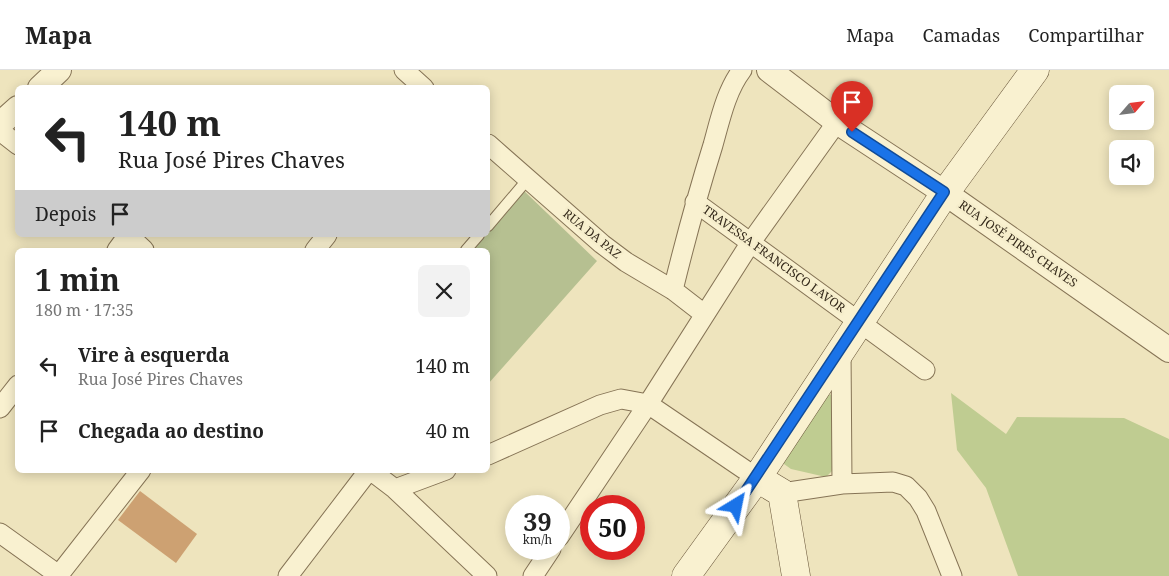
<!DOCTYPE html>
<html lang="pt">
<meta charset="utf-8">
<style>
:root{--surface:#fff;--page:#f2f2f2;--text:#222;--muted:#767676;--line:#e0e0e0}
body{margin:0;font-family:"Noto Serif",serif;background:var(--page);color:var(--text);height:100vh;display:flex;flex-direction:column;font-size:19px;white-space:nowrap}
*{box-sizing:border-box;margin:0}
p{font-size:16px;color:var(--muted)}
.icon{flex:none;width:28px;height:28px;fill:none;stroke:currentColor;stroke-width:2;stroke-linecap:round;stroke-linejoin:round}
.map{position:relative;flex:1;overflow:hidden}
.side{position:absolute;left:15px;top:178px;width:475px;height:225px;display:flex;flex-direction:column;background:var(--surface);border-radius:8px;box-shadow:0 2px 12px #0003}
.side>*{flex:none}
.hud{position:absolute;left:15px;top:15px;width:475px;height:152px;border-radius:8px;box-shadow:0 2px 12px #0003;background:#fff;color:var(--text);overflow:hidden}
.needle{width:32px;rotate:62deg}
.controls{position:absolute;left:1109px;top:15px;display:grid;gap:10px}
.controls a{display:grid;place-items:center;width:45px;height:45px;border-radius:8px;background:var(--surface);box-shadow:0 2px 12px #0003;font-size:25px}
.speed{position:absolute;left:505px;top:425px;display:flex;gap:10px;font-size:25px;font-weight:700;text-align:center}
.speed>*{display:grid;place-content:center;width:65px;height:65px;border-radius:50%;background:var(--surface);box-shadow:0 2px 12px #0003;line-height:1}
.speed small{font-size:12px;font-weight:400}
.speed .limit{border:8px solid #d22;background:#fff;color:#111}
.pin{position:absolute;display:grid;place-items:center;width:42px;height:42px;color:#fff;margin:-51px -21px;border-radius:50% 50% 50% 0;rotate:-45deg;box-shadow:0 0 5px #0007}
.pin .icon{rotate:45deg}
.me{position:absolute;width:55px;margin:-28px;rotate:35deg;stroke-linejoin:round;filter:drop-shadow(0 0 4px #0008)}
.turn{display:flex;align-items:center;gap:18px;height:105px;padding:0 20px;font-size:22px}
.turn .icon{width:65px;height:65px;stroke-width:2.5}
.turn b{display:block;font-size:35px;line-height:42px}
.then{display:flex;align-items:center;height:48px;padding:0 20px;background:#0003;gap:10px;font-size:19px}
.round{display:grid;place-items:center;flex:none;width:52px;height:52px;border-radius:8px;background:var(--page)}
.headline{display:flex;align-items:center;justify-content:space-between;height:85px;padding:0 20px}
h1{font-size:30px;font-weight:700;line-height:38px}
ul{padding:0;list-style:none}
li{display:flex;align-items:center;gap:15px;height:65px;padding:0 20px}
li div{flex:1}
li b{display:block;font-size:19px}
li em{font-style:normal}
header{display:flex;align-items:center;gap:30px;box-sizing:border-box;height:70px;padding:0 25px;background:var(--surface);border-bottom:1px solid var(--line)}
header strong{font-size:24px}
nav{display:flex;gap:28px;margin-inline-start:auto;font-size:18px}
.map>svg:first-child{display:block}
.green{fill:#bfcc91}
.cemetery{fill:#b6c091}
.building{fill:#cda172}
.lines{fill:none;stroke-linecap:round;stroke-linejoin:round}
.service-casing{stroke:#867456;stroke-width:12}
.minor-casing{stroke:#867456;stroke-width:21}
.tertiary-casing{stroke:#867456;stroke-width:26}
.secondary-casing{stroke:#685539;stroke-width:29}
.service{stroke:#f9f1d0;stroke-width:10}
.minor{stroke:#f9f1d0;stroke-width:19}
.tertiary{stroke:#f9f1d0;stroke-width:24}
.secondary{stroke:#f9f1d0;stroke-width:28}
.route-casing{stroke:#114b97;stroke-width:12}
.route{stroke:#1a73e8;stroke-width:9}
.labels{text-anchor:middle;stroke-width:5;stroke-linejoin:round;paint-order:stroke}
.street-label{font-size:12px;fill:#352a1b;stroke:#f6eecc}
</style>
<header>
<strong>Mapa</strong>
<nav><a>Mapa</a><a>Camadas</a><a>Compartilhar</a></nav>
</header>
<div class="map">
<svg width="1169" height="506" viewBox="0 0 1169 506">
<rect width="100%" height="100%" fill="#eee4bd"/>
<path class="green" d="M951,323L1006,364L1017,347L1124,348L1169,369V506H1018L986,418L957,380Z
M833,324L838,395L826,407L791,399L784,394L782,386L825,326Z"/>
<path class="cemetery" d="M522,119L597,191L488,314V180H469L482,165H488V159Z"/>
<path class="building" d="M140,421L197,464L176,493L118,450Z"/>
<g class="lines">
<g class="service-casing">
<path id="service" d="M488,156L527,110
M466,180L479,165"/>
</g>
<g class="minor-casing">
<path id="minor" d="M404,0L424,18
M0,61L18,75
M488,74L602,174L626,192L673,220L704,244
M695,132L925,300
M117,180L128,165L144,180
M315,180L327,165
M673,220C685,171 698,123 713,75C720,50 726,21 742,0
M841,279L842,414
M0,338L18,315
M488,385L600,335L621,329L648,334L757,408
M370,400L395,419L487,506
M395,419L446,400
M782,423L842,414L893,412L906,416L918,428L926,441L952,506
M0,463L60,506
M559,467L648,334L751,172L837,52
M58,506L141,400
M288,506L369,400
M533,506L551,479"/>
</g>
<g class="tertiary-casing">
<path id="tertiary" d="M769,0L837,52L945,123L1169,280
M40,18L59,0
M0,54L18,38"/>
</g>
<g class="secondary-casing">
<path id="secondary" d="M757,408L782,423L796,506
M686,506L757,408L945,123L1035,0"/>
</g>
<use href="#service" class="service"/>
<use href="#minor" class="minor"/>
<use href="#tertiary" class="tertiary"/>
<use href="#secondary" class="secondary"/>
</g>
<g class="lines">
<g class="route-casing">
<path id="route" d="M736,436L944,122L852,62"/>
</g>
<use href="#route" class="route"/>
</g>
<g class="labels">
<g class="street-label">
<text transform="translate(592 164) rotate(39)" y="4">RUA DA PAZ</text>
<text transform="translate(1018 174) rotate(35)" y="4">RUA JOSÉ PIRES CHAVES</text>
<text transform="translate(774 189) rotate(36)" y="4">TRAVESSA FRANCISCO LAVOR</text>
</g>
</g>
</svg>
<div class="controls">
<a><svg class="needle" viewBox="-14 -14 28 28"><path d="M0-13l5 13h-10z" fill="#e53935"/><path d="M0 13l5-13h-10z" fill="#767676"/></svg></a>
<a><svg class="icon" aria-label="sound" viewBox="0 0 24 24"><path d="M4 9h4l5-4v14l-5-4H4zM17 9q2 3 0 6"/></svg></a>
</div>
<div class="speed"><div>39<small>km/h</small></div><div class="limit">50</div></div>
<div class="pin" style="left:852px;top:62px;background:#d93025"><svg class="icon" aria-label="arrive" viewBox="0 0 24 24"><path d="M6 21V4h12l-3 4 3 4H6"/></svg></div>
<svg class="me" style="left:736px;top:436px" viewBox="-20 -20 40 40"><path d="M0-17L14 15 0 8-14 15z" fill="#1a73e8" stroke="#fff" stroke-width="4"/></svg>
<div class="hud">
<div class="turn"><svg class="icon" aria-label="left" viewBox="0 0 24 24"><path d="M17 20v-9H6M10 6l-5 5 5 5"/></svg><div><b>140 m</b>Rua José Pires Chaves</div></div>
<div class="then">Depois<svg class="icon" aria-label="arrive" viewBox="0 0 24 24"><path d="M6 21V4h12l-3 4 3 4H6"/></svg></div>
</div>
<section class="side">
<div class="headline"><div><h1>1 min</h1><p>180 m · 17:35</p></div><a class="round"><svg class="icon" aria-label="close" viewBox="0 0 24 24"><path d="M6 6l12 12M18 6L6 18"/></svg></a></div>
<ul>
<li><svg class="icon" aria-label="left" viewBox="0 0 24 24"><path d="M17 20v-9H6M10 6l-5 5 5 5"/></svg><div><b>Vire à esquerda</b><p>Rua José Pires Chaves</p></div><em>140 m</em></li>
<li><svg class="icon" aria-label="arrive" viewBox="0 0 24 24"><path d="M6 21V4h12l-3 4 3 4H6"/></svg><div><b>Chegada ao destino</b></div><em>40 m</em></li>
</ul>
</section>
</div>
